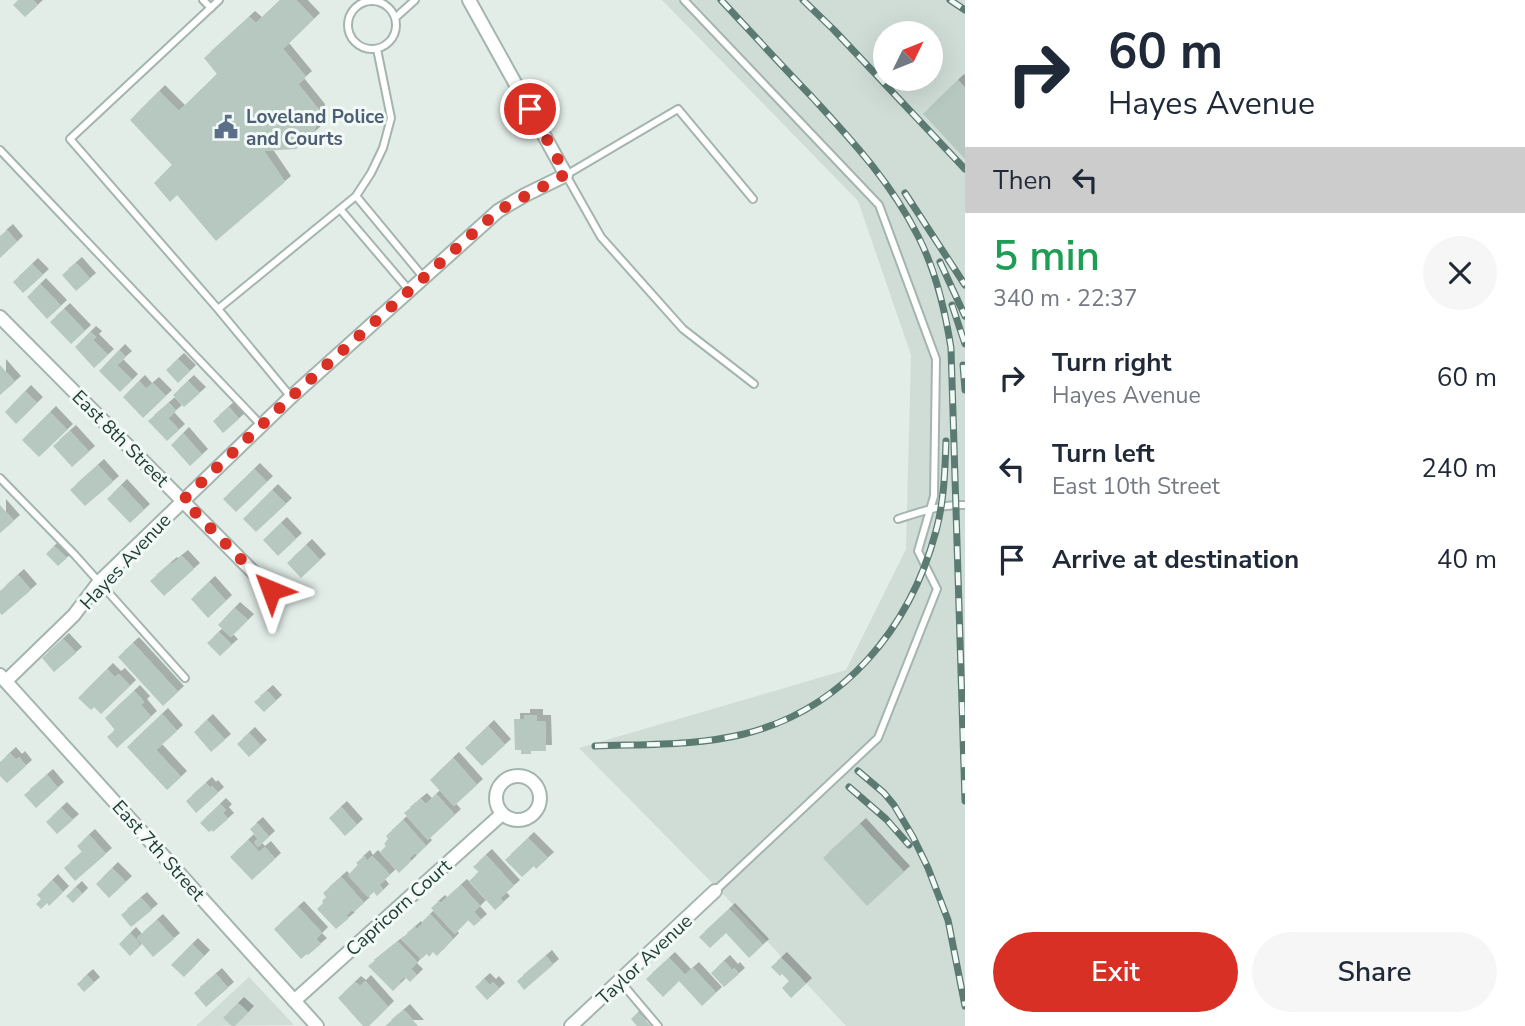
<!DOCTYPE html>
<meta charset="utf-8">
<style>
:root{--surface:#fff;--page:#f6f6f7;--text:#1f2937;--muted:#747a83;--accent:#d93025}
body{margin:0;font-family:"Nunito Sans",sans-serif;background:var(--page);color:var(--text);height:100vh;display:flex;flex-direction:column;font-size:26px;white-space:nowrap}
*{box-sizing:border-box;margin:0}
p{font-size:23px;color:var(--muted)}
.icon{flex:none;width:38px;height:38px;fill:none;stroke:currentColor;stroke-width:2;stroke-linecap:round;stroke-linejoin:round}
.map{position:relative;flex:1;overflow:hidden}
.details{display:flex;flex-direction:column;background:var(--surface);width:560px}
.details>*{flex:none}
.top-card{background:#fff;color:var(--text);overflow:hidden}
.needle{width:46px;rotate:47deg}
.buttons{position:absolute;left:873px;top:21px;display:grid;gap:14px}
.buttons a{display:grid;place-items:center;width:70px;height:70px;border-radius:50%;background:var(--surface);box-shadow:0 7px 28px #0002;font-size:35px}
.pin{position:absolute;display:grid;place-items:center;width:60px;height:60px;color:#fff;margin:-30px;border:4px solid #fff;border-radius:50%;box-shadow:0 2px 7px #0007}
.me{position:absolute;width:77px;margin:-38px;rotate:316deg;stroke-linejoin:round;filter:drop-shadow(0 0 5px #0008)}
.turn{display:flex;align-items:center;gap:24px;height:147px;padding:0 28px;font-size:32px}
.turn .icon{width:91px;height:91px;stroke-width:2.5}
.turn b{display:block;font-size:49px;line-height:60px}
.then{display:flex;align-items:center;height:66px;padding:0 28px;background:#0003;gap:14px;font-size:26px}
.round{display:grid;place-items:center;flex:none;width:74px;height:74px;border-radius:37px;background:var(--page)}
.overview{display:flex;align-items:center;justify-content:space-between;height:119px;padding:0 28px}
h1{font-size:42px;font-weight:600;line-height:52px;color:#1e9e55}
.button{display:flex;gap:14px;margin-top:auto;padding:14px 28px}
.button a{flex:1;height:80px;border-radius:42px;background:var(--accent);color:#fff;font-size:28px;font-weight:600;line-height:80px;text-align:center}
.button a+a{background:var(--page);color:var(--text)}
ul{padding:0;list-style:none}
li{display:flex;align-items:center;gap:21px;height:91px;padding:0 28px}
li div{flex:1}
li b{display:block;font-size:26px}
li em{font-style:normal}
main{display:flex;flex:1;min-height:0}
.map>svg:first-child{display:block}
.built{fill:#d0ddd7;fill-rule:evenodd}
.building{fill:#b7c8c1;filter:url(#shadow)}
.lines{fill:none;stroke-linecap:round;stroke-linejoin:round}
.lane-casing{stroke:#a4b5af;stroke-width:10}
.street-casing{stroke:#a4b5af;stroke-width:16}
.lane{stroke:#fff;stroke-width:6}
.street{stroke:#fff;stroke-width:12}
.rail-casing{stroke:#5b7b72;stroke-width:7}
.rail{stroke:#f2f9f6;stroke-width:4.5;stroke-dasharray:13;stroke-linecap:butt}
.route{stroke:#d93025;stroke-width:12;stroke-dasharray:0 21.6}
.labels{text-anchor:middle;stroke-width:6;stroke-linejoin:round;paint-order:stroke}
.service-label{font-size:19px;font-weight:bold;fill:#4e5e75;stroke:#f2f9f6;text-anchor:start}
.street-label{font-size:19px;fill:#203f37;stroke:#f2f9f6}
</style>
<main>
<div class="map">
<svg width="965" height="1026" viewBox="0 0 965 1026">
<defs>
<filter id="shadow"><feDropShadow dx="6" dy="-6" stdDeviation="0" flood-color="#0004"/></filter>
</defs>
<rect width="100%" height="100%" fill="#e2ede8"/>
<path class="built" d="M662,0H965V1026H846L724,895L579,748L846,670L906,549L911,355L858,201ZM886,33H931V79H886Z
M249,977L294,1025L196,1026Z"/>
<path class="building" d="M18,0H33L38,5L25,17L13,5Z
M280,0H296L314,19L283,49L306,77L298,84L319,110L314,133L296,149L264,151L285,182L216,241L177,195L170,202L154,183L172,165L130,120L159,91L179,111L217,74L204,58L249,17L256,23Z
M958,80L965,88V159L923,114Z
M7,230L17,242L0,258V236Z
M76,263L90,279L76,291L62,275Z
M32,264L43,275L23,293L13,282Z
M40,284L61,306L47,319L27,297Z
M64,309L85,331L71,344L50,322Z
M90,332L96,337L93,340L108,355L94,368L75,347Z
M119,350L126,357L117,365L132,380L120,392L99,371Z
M178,359L190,371L178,383L166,370Z
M0,365L15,382L0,395Z
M139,381L146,389L153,383L166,396L143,418L123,397Z
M188,381L200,393L184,407L173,395Z
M25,391L37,403L16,424L5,412Z
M169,403L176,411L168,418L179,430L167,441L148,421Z
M229,407L239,419L223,433L213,421Z
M50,412L67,430L39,457L22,440Z
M70,431L89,452L72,467L53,446Z
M183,433L202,455L190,466L171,445Z
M98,465L113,482L85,506L70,490Z
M254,469L267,482L236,512L223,499Z
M121,485L144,510L130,523L107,499Z
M272,490L286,504L256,532L243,519Z
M0,505L14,521L0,533Z
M281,523L296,539L278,556L263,540Z
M306,545L320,560L301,578L287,563Z
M54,546L67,558L58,566L46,554Z
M182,556L194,569L164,596L150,581L171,563L172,564Z
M18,575L31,590L2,615L0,613V591Z
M209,582L226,601L208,618L191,599Z
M234,608L248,620L231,637L218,625Z
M219,632L232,645L220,656L207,643Z
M63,639L76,653L54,672L42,658Z
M133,643L178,692L163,706L118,657Z
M107,669L115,677L119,674L130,686L101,714L94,707L91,710L78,698Z
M134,691L144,702L141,705L151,717L117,748L107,737L115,730L105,718Z
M267,691L276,701L264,712L254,702Z
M162,714L177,731L156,750L181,777L167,790L127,747Z
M524,715H537V721H545L546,751H531V754H521V750H515L514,719H524Z
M207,720L225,740L211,752L194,732Z
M488,726L505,745L482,766L465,748Z
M249,733L261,746L249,757L237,744Z
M10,753L16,760L19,757L26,766L7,783L0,776V762Z
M453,758L477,785L454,806L430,780Z
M47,775L58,788L36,808L24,795Z
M206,783L210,788L212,786L218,793L196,813L186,801Z
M436,794L455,815L428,840L404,813L421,799L426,804Z
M220,804L226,810L223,813L228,819L213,832L212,830L209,832L200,823Z
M341,807L357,825L345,836L329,818Z
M61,808L73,820L57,834L46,822Z
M403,820L426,846L417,855L415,853L409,858L411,861L399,873L380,852L386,846L384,844L388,839L386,836Z
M257,823L269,837L258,847L254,842L258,839L250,829Z
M860,824L904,872L867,906L823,858Z
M89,835L106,854L75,881L64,868L82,852L77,846Z
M528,838L548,858L536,869L534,866L522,877L505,860Z
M248,840L259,852L265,847L275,859L252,880L230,857Z
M486,855L514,886L500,898L504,902L495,910L469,881L479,872L473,867Z
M364,856L367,861L372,856L390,875L379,885L383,890L377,896L374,892L368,897L348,875L358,865L356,863Z
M112,868L126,882L109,898L96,884Z
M341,877L364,903L354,912L352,910L346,916L349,918L336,929L317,909L323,903L322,901L326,897L323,893Z
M52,880L63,892L49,906L47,903L41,909L36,904L41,899L37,895Z
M461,885L480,906L474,912L481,920L474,926L468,920L455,934L431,908L439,901L441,903Z
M76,887L82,894L73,903L66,896Z
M141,898L152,910L131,927L121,915Z
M298,907L322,933L316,939L321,944L308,955L307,954L301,959L274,929Z
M729,909L763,945L749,958L726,933L710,948L699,937Z
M430,914L453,939L437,956L433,952L429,957L427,954L421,959L401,939L415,927L417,929L423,923L422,922Z
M157,920L174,939L153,957L137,938Z
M130,933L141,945L130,956L119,944Z
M398,942L417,962L411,969L417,975L410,982L405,977L399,981L401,983L393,991L368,966Z
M192,944L204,956L184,977L171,965Z
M546,956L553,965L524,990L517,981Z
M669,958L685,975L693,968L716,993L702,1006L679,981L663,997L646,979Z
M781,958L806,984L791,998L782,988L789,981L782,974L780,976L771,967Z
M724,961L732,970L734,968L739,974L724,987L711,973Z
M216,974L228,988L206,1007L194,993Z
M87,975L94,983L84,992L77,984Z
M484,979L490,985L493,982L499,989L487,1000L475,987Z
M365,981L388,1007L369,1026H363L338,998L355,982L360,986Z
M238,1003L248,1012L235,1026H232L223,1018Z
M404,1010L418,1026H385Z
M638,1012L651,1026H637L631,1019Z"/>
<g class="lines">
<g class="lane-casing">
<path id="lane" d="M203,0L211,8
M219,0L70,139L218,309L291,397
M684,0L879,205L936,359L934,496L918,551L937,589L878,738L715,891
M348 25a24 24 0 1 1 48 0a24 24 0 1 1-48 0Z
M395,18L415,0
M0,150L261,425
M356,196L424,278
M753,199L678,109L566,175L601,237L683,329L754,384
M340,209L409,290
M218,309L356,196L371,173L383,148L391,118L377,49
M0,478L74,554L185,678
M898,519C920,512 942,504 965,505
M620,981L658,1026"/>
</g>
<g class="street-casing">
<path id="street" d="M0,317L271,590
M0,675L317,1026
M6,681L74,615L99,582L291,397L498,211L525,195L566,175L469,0
M496 798a22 22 0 1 1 44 0a22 22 0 1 1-44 0Z
M294,1001L502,814
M571,1026L715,891"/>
</g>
<use href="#lane" class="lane"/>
<use href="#street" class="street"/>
<g class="rail-casing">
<path id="rail" d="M721,0C751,32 781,65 812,97C853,142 890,181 918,236C936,271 945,310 951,348L965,801
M803,0L834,30L965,169
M950,0L965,10
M905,193L965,285
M940,262L965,316
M952,305L965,344
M963,365L965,390
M595,746C644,744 696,746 744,734C844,709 910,628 936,531C944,502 945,471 946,441
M858,771L884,793L894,805L913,837L928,868L948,920L965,1006
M849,787L886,819L909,845"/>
</g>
<use href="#rail" class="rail"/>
</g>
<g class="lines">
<path class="route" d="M271,590L183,500L291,397L479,228L498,211L566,174L530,109"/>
</g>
<defs>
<g id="civic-bare" transform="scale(1.89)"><path d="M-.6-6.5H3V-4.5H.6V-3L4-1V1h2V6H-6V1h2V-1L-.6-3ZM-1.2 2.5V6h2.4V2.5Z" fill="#5c6f8a" stroke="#f2f9f6" stroke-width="2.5" paint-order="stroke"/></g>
</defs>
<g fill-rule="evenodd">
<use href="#civic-bare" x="226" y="127"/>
</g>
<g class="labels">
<g class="service-label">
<text x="246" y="123">Loveland Police<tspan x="246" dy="22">and Courts</tspan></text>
</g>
<g class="street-label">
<text transform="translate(121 438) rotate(45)" y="7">East 8th Street</text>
<text transform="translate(125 561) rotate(-47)" y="7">Hayes Avenue</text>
<text transform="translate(159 850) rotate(48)" y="7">East 7th Street</text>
<text transform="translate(398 907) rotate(-42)" y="7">Capricorn Court</text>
<text transform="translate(644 959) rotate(-43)" y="7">Taylor Avenue</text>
</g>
</g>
</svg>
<div class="buttons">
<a><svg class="needle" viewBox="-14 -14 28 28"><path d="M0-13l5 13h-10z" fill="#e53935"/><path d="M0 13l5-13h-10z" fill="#747a83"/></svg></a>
</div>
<div class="pin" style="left:530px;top:109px;background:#d93025"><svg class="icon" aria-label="arrive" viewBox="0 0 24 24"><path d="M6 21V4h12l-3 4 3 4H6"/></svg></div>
<svg class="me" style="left:271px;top:590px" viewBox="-20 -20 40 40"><path d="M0-17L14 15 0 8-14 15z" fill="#d93025" stroke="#fff" stroke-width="4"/></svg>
</div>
<section class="details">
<div class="top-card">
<div class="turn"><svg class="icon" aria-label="right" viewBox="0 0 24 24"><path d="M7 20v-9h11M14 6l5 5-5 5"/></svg><div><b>60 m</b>Hayes Avenue</div></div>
<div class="then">Then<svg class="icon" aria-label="left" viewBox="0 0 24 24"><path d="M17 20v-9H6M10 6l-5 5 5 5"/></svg></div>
</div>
<div class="overview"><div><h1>5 min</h1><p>340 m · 22:37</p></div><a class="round"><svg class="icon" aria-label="close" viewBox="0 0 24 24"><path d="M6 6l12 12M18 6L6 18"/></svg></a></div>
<ul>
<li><svg class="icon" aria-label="right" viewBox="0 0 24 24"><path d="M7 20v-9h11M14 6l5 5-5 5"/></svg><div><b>Turn right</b><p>Hayes Avenue</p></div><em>60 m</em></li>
<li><svg class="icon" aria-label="left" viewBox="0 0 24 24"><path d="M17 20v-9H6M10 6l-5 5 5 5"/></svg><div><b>Turn left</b><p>East 10th Street</p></div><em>240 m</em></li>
<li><svg class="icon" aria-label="arrive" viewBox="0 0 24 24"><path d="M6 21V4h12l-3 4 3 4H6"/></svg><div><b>Arrive at destination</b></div><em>40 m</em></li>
</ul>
<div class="button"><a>Exit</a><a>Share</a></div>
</section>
</main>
